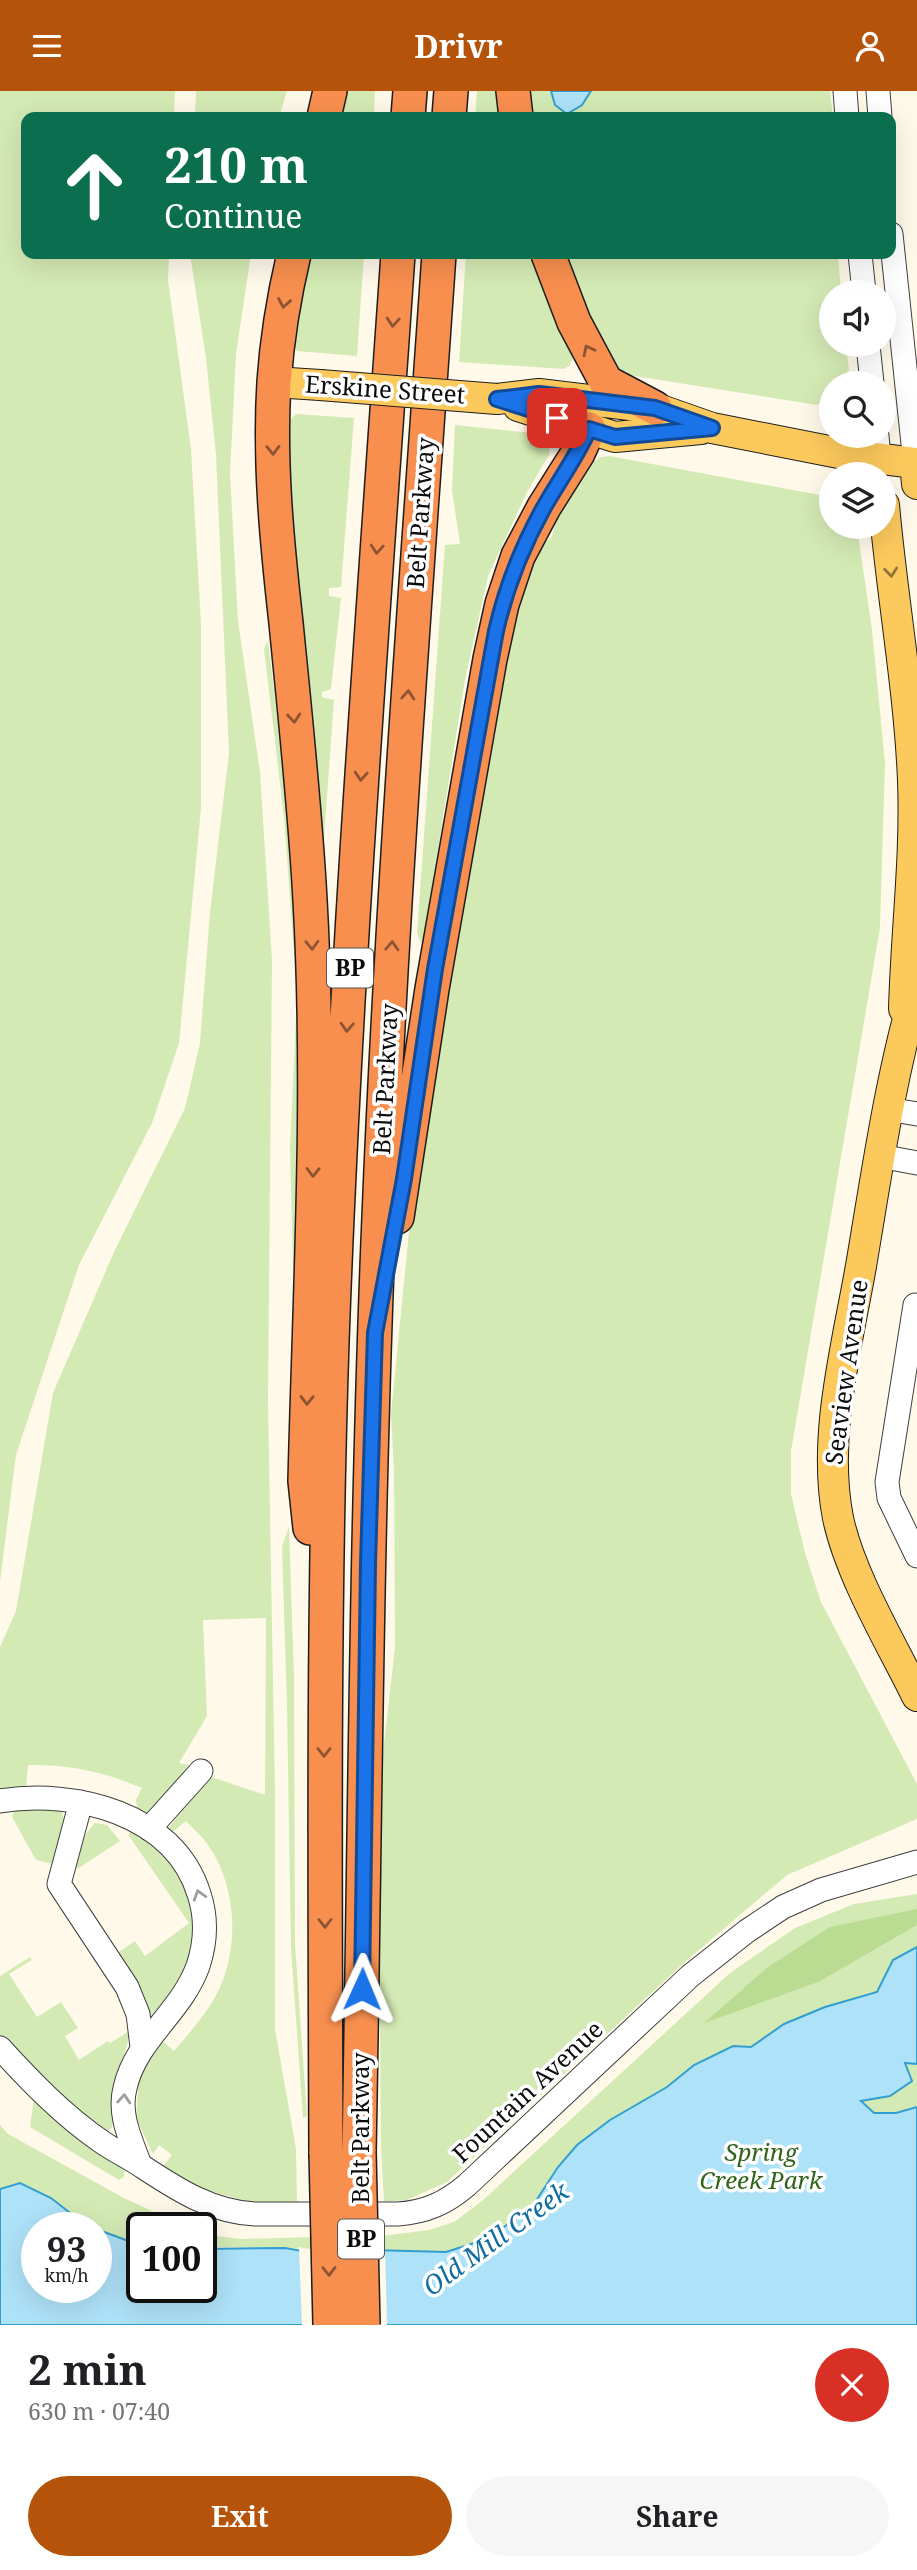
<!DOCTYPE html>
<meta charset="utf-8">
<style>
:root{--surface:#fff;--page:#f6f6f6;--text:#202124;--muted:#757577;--accent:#b45309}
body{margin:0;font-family:"Noto Serif",serif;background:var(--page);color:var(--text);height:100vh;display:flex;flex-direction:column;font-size:26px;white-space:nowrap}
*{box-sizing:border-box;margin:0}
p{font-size:23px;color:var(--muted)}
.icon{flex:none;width:38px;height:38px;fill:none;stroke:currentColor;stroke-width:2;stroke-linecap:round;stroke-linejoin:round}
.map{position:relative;height:2234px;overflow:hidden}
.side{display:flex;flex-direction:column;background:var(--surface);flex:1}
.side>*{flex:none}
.guide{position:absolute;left:21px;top:21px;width:875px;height:147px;border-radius:14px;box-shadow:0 7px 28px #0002;background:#0b6e4f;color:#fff;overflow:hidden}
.controls{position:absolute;left:819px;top:189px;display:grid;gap:14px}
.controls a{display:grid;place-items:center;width:77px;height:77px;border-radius:50%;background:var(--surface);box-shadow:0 7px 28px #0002;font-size:35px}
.speed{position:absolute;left:21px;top:2121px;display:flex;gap:14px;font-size:35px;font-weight:700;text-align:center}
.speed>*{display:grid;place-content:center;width:91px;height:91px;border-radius:50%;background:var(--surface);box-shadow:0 7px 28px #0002;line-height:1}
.speed small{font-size:18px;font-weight:400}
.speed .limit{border:4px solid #111;border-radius:10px;background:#fff;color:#111}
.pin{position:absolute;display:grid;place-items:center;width:60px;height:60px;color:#fff;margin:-30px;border-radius:14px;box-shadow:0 4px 10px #0006}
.me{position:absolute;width:77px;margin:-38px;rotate:1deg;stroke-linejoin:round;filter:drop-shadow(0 0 5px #0008)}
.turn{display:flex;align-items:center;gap:24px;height:147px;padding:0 28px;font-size:32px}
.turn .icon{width:91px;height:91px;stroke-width:2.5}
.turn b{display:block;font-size:49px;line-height:60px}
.round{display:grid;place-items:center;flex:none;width:74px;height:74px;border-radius:37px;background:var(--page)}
.head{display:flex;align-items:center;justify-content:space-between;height:119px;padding:0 28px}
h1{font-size:42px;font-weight:700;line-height:52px}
.button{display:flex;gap:14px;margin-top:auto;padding:14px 28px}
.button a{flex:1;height:80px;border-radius:42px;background:var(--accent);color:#fff;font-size:28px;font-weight:700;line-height:80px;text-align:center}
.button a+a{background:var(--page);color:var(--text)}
header{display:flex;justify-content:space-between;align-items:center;height:91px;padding:0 28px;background:var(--accent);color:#fff;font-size:32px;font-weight:700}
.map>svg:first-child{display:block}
.green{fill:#d4eab4}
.forest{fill:#b9db92}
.water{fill:#aee2f8;stroke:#339ed1;stroke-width:2}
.pier{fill:#fff9ea}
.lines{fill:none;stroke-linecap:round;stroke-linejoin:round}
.minor-casing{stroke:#3f3f3f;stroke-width:25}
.major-casing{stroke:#1d1d1d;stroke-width:32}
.highway-casing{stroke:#1d1d1d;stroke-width:36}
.minor{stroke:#fff;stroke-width:23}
.major{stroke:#fcc95d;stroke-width:30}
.highway{stroke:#f88f4f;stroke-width:33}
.major-bridge-casing{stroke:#1d1d1d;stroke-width:32;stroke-linecap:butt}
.highway-bridge-casing{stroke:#1d1d1d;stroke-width:36;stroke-linecap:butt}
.major-bridge{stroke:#fcc95d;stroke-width:30}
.highway-bridge{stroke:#f88f4f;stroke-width:33}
.oneway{stroke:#8e5431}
.oneway2{stroke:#907439}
.oneway3{stroke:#9e9e9e}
.route-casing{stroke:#114b97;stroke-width:18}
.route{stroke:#1a73e8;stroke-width:12}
.labels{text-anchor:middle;stroke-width:7;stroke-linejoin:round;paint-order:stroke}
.shield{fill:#fff;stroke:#555;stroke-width:2}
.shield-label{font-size:23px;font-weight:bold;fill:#0c0c0c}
.street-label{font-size:24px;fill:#0c0c0c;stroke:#fff}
.park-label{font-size:24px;font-style:italic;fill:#30641b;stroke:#fff}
.water-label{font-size:26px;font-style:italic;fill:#126da0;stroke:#fff}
</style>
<header><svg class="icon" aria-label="menu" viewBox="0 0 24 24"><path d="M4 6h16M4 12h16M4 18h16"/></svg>Drivr<svg class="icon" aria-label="person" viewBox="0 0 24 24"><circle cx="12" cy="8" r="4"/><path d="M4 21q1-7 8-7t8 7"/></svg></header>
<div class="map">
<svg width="917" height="2234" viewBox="0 0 917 2234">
<rect width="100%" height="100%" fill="#fff9ea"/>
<path class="green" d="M0,0H175L174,26H26V163H169L168,189L191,358L201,533V717L179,952L152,1032L79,1174L16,1364L0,1491Z
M196,0H287L279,26H195Z
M342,0H375L374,26L338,24Z
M477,0H495L499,26H475Z
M523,0H830L833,26H525Z
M190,163H251L236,263L230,383L238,530L260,681L272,869L268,1310L275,1703V1938L296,2058L297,2111L255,2113L203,2098L163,2075L172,2064L159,2054L153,2063L136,2027L139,1984L159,1947L174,1960C191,1940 210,1919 221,1894C239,1850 236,1794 208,1754C202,1745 193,1738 186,1730L170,1743V1735L209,1685L265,1704L266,1527L203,1529L207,1625L179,1672L189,1674L152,1718L147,1722L137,1717L136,1709L142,1697C104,1681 69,1673 28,1674L26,1696L0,1701V1556L16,1520L53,1302L114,1161L185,1017L200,952L210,821L229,662L216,364L206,267Z
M310,163H364L357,265L297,260L293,251Z
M466,163H531L573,267L569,275L564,278L459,271Z
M556,163H838L841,201H831V254H846L849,279L839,292H831L829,306L817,314L628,284V281L610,278Z
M296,323L354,327L341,496L329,497V505L341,507L331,598L322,601V606L334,609L319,815L290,454L288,341L290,329Z
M455,334L543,343L550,350L549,364L527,401L488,485L465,589L425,839L421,852L417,842L445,454L460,453L452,399Z
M609,365L831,406V436H857L872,539L885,672L880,837L791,1360V1403L805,1462L821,1511L917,1693V1728L787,1784L686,1870L447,2091L407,2109L384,2111L381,2055L378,1707L395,1556L394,1381L391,1323L415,1080L507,541L538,459L552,445L558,422L593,371L601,366Z
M268,550C279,642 291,734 296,826C303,941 298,1057 297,1173L293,1175L290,1057L297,904L284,726L264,558Z
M289,1436L294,1586L295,1853L307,2025L303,2027L291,1858L287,1614L282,1455Z
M20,1717H52L62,1722L66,1735L53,1773L36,1769L12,1726L13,1722Z
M95,1732L107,1734L120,1750L77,1778C75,1762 84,1743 95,1732Z
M130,1739C145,1747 162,1756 173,1771C202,1807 202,1860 175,1897C166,1908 156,1919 146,1929L116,1863L135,1850L145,1865L189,1832L129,1745Z
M917,1803V2234L372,2159L220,2156L201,2158V2143L241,2148L389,2144L429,2139L454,2131L482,2110L730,1882L795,1837L854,1813Z
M30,1866L32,1869L9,1883L37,1926L61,1911L78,1937L65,1945L79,1969L108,1950L110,1952L131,1939L120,1979L112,2036L105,2042L95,2039L0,1948V1885Z
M34,2007L125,2079L124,2086L119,2089L30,2036Z
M0,2034L8,2043L124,2107L188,2137H142V2155L101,2140L74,2125L51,2107L20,2092L0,2098Z"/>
<path class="forest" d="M917,1818V1834L818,1891L704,1932L768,1876L830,1836Z"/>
<path class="water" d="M551,0H591L582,14L567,23L555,14Z
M917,1856V1973L905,1972L912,1990L890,2005L861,2010L874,2022H896L917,2016V2234H0V2098L20,2092L51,2107L74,2125L95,2137H37V2196H96V2138L142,2155V2196H201V2158L285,2157L313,2162L372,2159L446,2161L487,2148L532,2116L558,2076L577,2054L610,2029L667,1996L694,1974L733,1955L751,1956L784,1933L825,1916L877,1901L893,1869Z"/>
<path class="pier" d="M299,2156L313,2159L385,2156L387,2234H302Z"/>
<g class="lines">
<g class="minor-casing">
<path id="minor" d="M845,0L847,26
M878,0L880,26
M891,143L915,372L917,373
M860,163L864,201
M868,254L872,292
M877,345L879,367
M887,1018L917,1023
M880,1065L917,1072
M915,1214L887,1391L889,1407L917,1465
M0,1710C74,1698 174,1722 199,1803C207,1827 206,1851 198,1875C181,1922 136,1948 125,1997C118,2024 131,2049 140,2074
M81,1711L59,1793L127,1896L138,1923L142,1956
M149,1738L201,1680
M0,1957C31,1991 64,2025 102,2051C115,2060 130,2067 143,2076C178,2099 212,2121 255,2123H398C426,2121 446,2112 467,2094L690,1885L747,1840L783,1816L821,1799L917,1771"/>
</g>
<g class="major-casing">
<path id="major" d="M274,291L320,294
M497,308L539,303L655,317L712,337L849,364L915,372L917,393
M518,315L615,346L701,338
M884,414C892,505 909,597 913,689C916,766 906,842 904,918
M917,895C890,987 877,1081 861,1175C847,1255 822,1346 838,1427C850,1484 891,1552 917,1605"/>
</g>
<g class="highway-casing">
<path id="highway" d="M513,0L516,26
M324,26L330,0
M408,26L410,0
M449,26L451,0
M294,163C284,205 277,248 274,291C269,371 277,452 286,532C295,624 305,716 310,809C321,1002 310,1196 305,1390L310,1437
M548,163L574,231L606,291L655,317
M397,1126L432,898L490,568L502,513L518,465L544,416L578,362L589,338
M359,2061C365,1749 366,1437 379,1126C392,804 417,484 439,163
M326,2062C325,1791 323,1521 332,1250C345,887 373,525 398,163"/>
</g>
<use href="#minor" class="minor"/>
<use href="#major" class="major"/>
<use href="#highway" class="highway"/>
<g class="major-bridge-casing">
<path id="major-bridge" d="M320,294L497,308"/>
</g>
<g class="highway-bridge-casing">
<path id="highway-bridge" d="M359,2061L363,2234
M326,2062L330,2234"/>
</g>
<use href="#major-bridge" class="major-bridge"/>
<use href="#highway-bridge" class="highway-bridge"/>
</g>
<defs><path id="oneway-chevron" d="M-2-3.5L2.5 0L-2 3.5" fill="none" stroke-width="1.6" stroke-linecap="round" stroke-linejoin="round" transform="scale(1.75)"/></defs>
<g class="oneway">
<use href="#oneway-chevron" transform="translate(284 212) rotate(100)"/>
<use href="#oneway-chevron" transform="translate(393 231) rotate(94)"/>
<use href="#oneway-chevron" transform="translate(588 259) rotate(-117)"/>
<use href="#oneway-chevron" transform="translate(273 359) rotate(89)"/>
<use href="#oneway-chevron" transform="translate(377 458) rotate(94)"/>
<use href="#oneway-chevron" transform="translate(408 604) rotate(-86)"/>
<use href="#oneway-chevron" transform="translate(294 627) rotate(85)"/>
<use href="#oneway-chevron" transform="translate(361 685) rotate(94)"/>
<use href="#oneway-chevron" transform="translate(312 854) rotate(88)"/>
<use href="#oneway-chevron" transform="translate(392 855) rotate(-87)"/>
<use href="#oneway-chevron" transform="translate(347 936) rotate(93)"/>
<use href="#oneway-chevron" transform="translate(313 1081) rotate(91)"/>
<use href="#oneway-chevron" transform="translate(307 1309) rotate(91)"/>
<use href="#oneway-chevron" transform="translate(324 1661) rotate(90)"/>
<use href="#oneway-chevron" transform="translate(325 1832) rotate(90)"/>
<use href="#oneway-chevron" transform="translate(329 2180) rotate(89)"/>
</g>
<use class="oneway2" href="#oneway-chevron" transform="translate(891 481) rotate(84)"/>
<g class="oneway3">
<use href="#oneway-chevron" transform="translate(199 1804) rotate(-107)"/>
<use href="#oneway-chevron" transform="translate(124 2008) rotate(-86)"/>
</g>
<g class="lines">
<g class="route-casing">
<path id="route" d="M362,1898L368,1472L375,1242L404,1088L435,878L496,540C506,496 521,458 543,418C558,391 576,367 589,338L615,346L712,337L655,317L539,303L497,308L557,327"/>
</g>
<use href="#route" class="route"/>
</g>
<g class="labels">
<g class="shield">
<rect x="327" y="857.5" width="46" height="39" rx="5"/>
<rect x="338" y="2128.5" width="46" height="39" rx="5"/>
</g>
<g class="shield-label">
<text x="350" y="885">BP</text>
<text x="361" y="2156">BP</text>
</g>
<g class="street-label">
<text transform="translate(385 299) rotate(4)" y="8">Erskine Street</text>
<text transform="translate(421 422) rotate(-86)" y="8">Belt Parkway</text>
<text transform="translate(386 988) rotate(-87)" y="8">Belt Parkway</text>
<text transform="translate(847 1281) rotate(-82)" y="8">Seaview Avenue</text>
<text transform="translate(528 2001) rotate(-43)" y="8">Fountain Avenue</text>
<text transform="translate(361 2037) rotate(-90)" y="8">Belt Parkway</text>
</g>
<g class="park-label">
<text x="761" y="2070">Spring<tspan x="761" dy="28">Creek Park</tspan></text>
</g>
<g class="water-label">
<text transform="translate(496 2148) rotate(-36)" y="9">Old Mill Creek</text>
</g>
</g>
</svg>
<div class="controls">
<a><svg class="icon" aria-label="sound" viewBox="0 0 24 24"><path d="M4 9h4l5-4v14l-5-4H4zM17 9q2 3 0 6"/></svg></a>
<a><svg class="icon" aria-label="search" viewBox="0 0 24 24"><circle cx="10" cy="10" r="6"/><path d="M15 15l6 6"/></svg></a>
<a><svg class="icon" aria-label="layers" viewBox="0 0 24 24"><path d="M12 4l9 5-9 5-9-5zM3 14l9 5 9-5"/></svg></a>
</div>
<div class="speed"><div>93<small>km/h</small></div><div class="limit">100</div></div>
<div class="pin" style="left:557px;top:327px;background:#d93025"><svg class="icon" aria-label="arrive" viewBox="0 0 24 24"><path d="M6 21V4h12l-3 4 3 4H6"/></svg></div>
<svg class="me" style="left:362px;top:1898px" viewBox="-20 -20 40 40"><path d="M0-17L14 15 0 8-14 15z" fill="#1a73e8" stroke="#fff" stroke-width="4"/></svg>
<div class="guide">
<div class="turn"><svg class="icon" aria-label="ahead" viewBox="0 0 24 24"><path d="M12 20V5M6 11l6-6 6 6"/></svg><div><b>210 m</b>Continue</div></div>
</div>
</div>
<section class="side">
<div class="head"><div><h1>2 min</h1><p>630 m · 07:40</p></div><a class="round" style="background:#d93025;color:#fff"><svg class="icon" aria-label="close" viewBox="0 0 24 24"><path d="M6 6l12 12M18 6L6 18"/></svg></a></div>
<div class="button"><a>Exit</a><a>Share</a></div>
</section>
